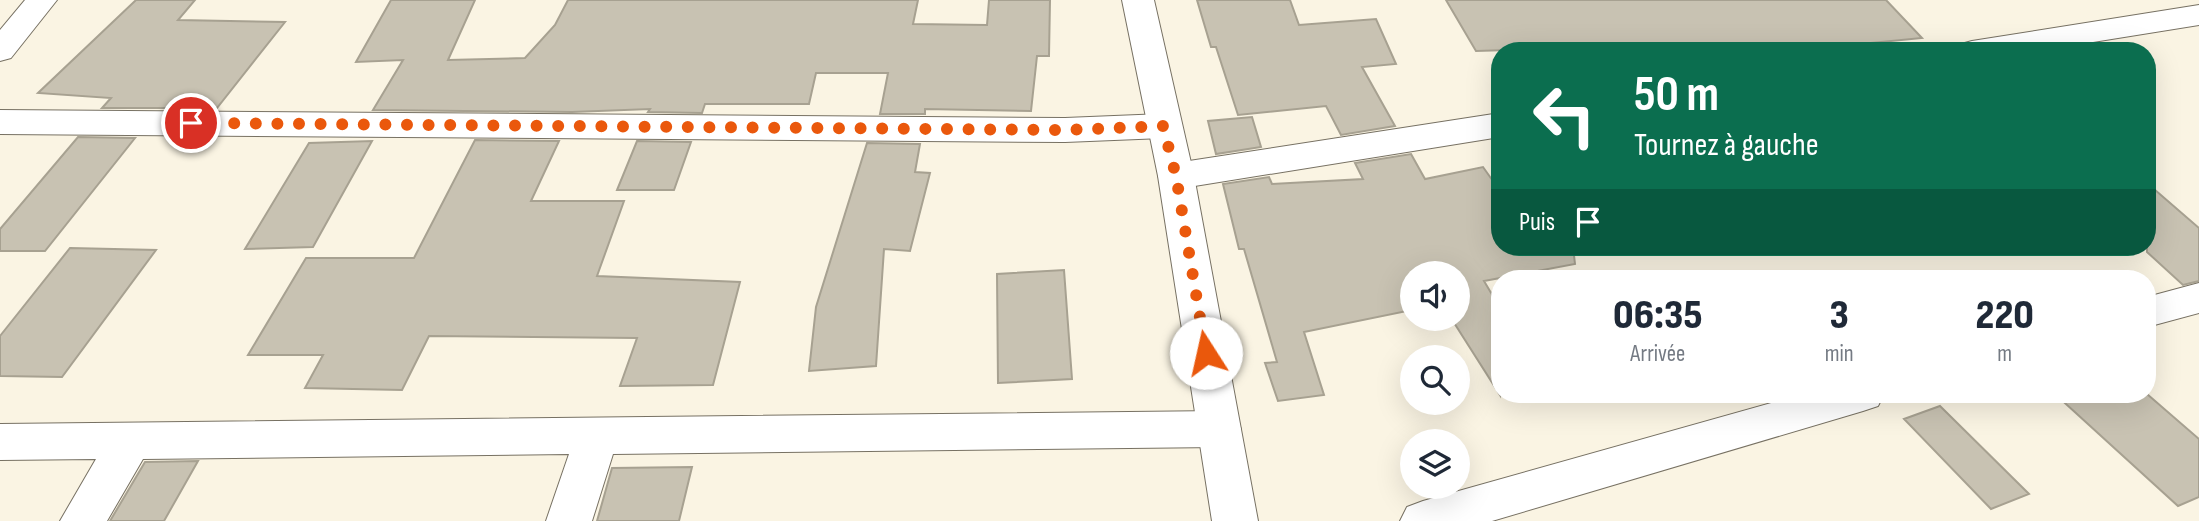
<!DOCTYPE html>
<html lang="fr">
<meta charset="utf-8">
<style>
:root{--surface:#fff;--page:#f2f2f3;--text:#1f2937;--muted:#747a83}
body{margin:0;font-family:"Sofia Sans Condensed",sans-serif;background:var(--page);color:var(--text);height:100vh;display:flex;flex-direction:column;font-size:26px;white-space:nowrap}
*{box-sizing:border-box;margin:0}
p{font-size:23px;color:var(--muted)}
.icon{flex:none;width:38px;height:38px;fill:none;stroke:currentColor;stroke-width:2;stroke-linecap:round;stroke-linejoin:round}
.map{position:relative;flex:1;overflow:hidden}
.panel{position:absolute;left:1491px;top:270px;width:665px;height:133px;display:flex;flex-direction:column;background:var(--surface);border-radius:28px;box-shadow:0 7px 28px #0002}
.panel>*{flex:none}
.guide{position:absolute;left:1491px;top:42px;width:665px;height:214px;border-radius:28px;box-shadow:0 7px 28px #0002;background:#0b6e4f;color:#fff;overflow:hidden}
.tools{position:absolute;left:1400px;top:261px;display:grid;gap:14px}
.tools a{display:grid;place-items:center;width:70px;height:70px;border-radius:50%;background:var(--surface);box-shadow:0 7px 28px #0002;font-size:35px}
.pin{position:absolute;display:grid;place-items:center;width:60px;height:60px;color:#fff;margin:-30px;border:4px solid #fff;border-radius:50%;box-shadow:0 2px 7px #0007}
.me{position:absolute;width:77px;margin:-38px;rotate:350deg;stroke-linejoin:round;filter:drop-shadow(0 0 5px #0008)}
.turn{display:flex;align-items:center;gap:24px;height:147px;padding:0 28px;font-size:32px}
.turn .icon{width:91px;height:91px;stroke-width:2.5}
.turn b{display:block;font-size:49px;line-height:60px}
.then{display:flex;align-items:center;height:66px;padding:0 28px;background:#0003;gap:14px;font-size:26px}
.eta{display:flex;justify-content:space-evenly;align-items:center;height:119px;text-align:center}
.eta b{font-size:42px;font-weight:800;line-height:49px}
.map>svg:first-child{display:block}
.building{fill:#c8c2b2;stroke:#a7a191;stroke-width:2}
.lines{fill:none;stroke-linecap:round;stroke-linejoin:round}
.minor-casing{stroke:#777163;stroke-width:2}
.tertiary-casing{stroke:#777163;stroke-width:2}
.minor{fill:#fff;fill-rule:evenodd}
.tertiary{fill:#fff;fill-rule:evenodd}
.route{stroke:#ea580c;stroke-width:12;stroke-dasharray:0 21.6}
</style>
<div class="map">
<svg width="2199" height="521" viewBox="0 0 2199 521">
<rect width="100%" height="100%" fill="#faf4e3"/>
<path class="building" d="M136,0H195L178,20L285,22L217,108H102L111,98L38,93Z
M391,0H475L448,60L525,58L555,25L568,0H918L913,24L987,25L989,0H1050L1049,56H1037L1031,111L925,109V114H880L888,73H816L809,104H705L702,113L648,112L650,109L572,112L373,110L403,60L356,62Z
M1197,0H1290L1299,25L1376,19L1396,64L1362,67L1395,126L1341,135L1326,106L1238,115L1216,47H1211Z
M1446,0H1886L1922,38L1789,51H1576L1574,48L1476,51Z
M1252,117L1261,147L1216,154L1208,121Z
M78,137L135,138L45,251H0V229Z
M475,140L559,141L531,201H624L597,276L740,282L713,385L620,386L637,338L429,336L402,390L305,388L323,355H248L306,258H414Z
M372,141L313,247L245,249L309,143Z
M637,141L691,142L674,190H617Z
M867,143L920,144L915,172L930,173L910,251L884,249L876,366L809,371L816,307Z
M1411,154L1425,179L1483,167L1500,191V247H1573L1575,264L1484,281L1500,308V395L1451,318H1458V273H1412V310L1304,332L1324,395L1278,401L1265,363L1277,362L1244,249H1239L1223,184L1269,177L1272,184L1363,179L1355,163Z
M2147,183L2199,228V281L2183,285L2147,252Z
M70,248L156,250L62,377L0,376V336Z
M1064,270L1072,379L998,383L997,274Z
M2055,394H2147L2199,439V497L2178,506Z
M1940,406L2029,494L1991,509L1904,419Z
M198,461L164,521H110L145,462Z
M692,467L679,521H597L612,468Z"/>
<g class="lines">
<g class="minor-casing">
<path id="minor" d="M25,0H57L11,58L0,61V30Z
M2199,5V25L2037,51H1956L1961,44L1972,41Z
M0,110L1065,118L1163,114L1175,118L1180,126L1175,134L1163,138L1065,142L0,134Z
M1500,113V137L1176,189L1163,185L1158,176L1163,167L1176,163Z
M2199,283V313L2147,327V297Z
M1803,394H1884L1878,406L1863,411L1492,521H1400L1407,507L1423,501Z
M1219,411L1234,416L1241,429L1234,442L1219,447L613,454L592,521H546L569,454L143,459L107,521H60L96,459L0,460V424Z"/>
</g>
<g class="tertiary-casing">
<path id="tertiary" d="M1122,0H1154L1194,176L1258,521H1212L1158,176Z"/>
</g>
<use href="#minor" class="minor"/>
<use href="#tertiary" class="tertiary"/>
</g>
<g class="lines">
<path class="route" d="M191,123L1065,130L1163,126L1176,176L1206,353"/>
</g>
</svg>
<div class="tools">
<a><svg class="icon" aria-label="sound" viewBox="0 0 24 24"><path d="M4 9h4l5-4v14l-5-4H4zM17 9q2 3 0 6"/></svg></a>
<a><svg class="icon" aria-label="search" viewBox="0 0 24 24"><circle cx="10" cy="10" r="6"/><path d="M15 15l6 6"/></svg></a>
<a><svg class="icon" aria-label="layers" viewBox="0 0 24 24"><path d="M12 4l9 5-9 5-9-5zM3 14l9 5 9-5"/></svg></a>
</div>
<div class="pin" style="left:191px;top:123px;background:#d93025"><svg class="icon" aria-label="arrive" viewBox="0 0 24 24"><path d="M6 21V4h12l-3 4 3 4H6"/></svg></div>
<svg class="me" style="left:1206px;top:353px" viewBox="-20 -20 40 40"><circle r="19" fill="#fff"/><path d="M0-13L10 11 0 6-10 11z" fill="#ea580c"/></svg>
<div class="guide">
<div class="turn"><svg class="icon" aria-label="left" viewBox="0 0 24 24"><path d="M17 20v-9H6M10 6l-5 5 5 5"/></svg><div><b>50 m</b>Tournez à gauche</div></div>
<div class="then">Puis<svg class="icon" aria-label="arrive" viewBox="0 0 24 24"><path d="M6 21V4h12l-3 4 3 4H6"/></svg></div>
</div>
<section class="panel">
<div class="eta">
<div><b>06:35</b><p>Arrivée</p></div>
<div><b>3</b><p>min</p></div>
<div><b>220</b><p>m</p></div>
</div>
</section>
</div>
